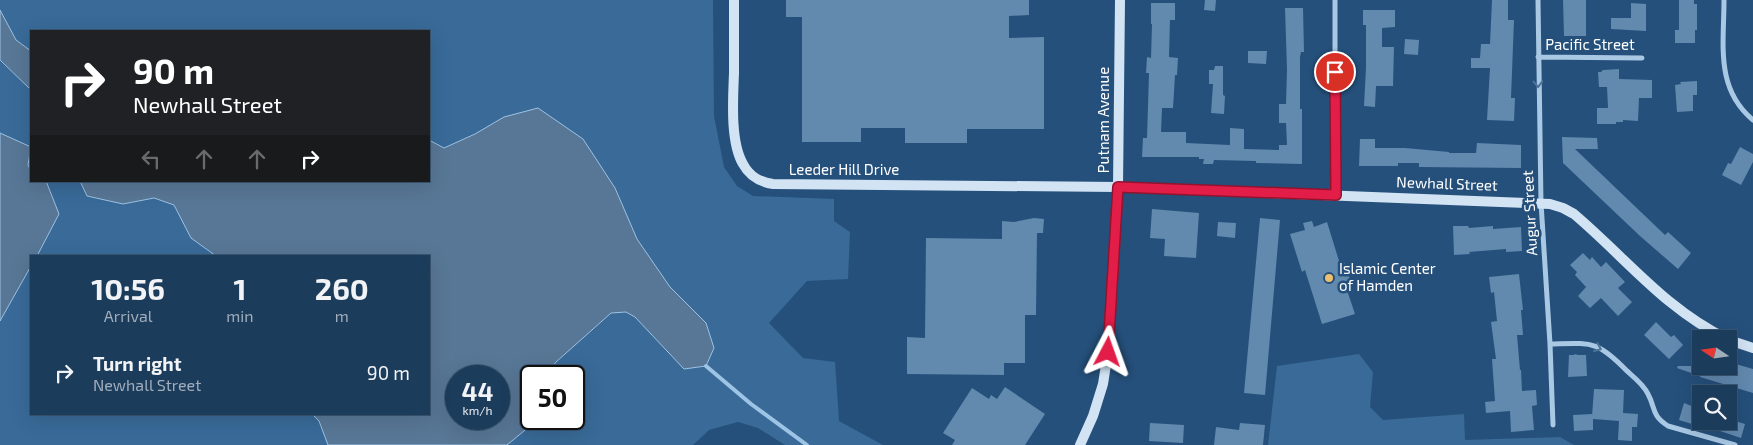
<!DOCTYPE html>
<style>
:root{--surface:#1c3c5c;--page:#254362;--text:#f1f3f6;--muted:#a0adbb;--line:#3a5672}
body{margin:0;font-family:"Exo 2",sans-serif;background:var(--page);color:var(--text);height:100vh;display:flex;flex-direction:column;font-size:19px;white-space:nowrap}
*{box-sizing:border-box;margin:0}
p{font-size:16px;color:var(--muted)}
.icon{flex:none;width:28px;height:28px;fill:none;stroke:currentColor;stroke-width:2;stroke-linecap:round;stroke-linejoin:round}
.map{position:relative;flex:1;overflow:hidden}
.panel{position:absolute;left:30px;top:255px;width:400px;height:160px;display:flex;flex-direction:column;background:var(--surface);border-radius:0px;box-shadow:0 5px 20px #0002,0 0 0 1px var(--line)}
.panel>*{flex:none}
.hud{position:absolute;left:30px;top:30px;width:400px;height:152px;border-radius:0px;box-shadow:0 5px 20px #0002,0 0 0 1px var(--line);background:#202124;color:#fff;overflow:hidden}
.needle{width:32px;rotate:283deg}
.controls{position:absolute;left:1692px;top:330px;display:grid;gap:10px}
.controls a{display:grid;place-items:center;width:45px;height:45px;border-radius:0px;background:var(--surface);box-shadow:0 5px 20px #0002,0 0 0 1px var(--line);font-size:25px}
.speed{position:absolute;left:445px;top:365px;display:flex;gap:10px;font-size:25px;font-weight:700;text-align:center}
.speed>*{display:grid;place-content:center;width:65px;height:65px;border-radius:50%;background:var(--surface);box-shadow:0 5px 20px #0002,0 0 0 1px var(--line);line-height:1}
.speed small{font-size:12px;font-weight:400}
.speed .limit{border:2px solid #111;border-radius:8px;background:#fff;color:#111}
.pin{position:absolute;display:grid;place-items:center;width:42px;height:42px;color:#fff;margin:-21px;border:2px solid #fff;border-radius:50%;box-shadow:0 1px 5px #0007}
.me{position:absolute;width:55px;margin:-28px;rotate:4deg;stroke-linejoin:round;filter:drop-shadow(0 0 4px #0008)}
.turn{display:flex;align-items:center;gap:18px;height:105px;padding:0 20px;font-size:22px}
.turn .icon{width:65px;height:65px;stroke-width:2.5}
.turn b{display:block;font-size:35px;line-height:42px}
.lanes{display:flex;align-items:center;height:48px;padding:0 20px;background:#0003;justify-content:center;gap:25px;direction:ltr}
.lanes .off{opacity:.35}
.eta{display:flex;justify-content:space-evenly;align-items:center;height:85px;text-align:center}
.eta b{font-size:30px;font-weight:700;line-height:35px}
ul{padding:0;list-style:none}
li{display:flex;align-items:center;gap:15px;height:65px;padding:0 20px}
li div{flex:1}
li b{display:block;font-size:19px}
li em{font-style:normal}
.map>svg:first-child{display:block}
.green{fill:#396a98}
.water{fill:#587796;stroke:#9dc3e5;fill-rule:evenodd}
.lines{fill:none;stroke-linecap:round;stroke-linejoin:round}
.stream{stroke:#9dc3e5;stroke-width:4}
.building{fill:#6289ae}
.street{stroke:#a9c8e4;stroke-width:5}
.secondary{stroke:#d2e3f4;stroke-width:10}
.oneway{stroke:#4d749a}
.route-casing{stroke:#92132f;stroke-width:12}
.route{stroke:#e11d48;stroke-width:9}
.poi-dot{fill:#edc06e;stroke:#25507b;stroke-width:2}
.labels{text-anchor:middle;stroke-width:5;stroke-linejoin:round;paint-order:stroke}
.street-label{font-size:15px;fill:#fff;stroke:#25507b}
.poi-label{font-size:15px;fill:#fff;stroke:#25507b;text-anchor:start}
</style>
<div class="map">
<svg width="1753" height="445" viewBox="0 0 1753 445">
<rect width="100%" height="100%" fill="#25507b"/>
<path class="green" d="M0,0H713L714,116L724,167L737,186L753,196L834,199V221L850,232L848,279L807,281L769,323L803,358L835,362L839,421L883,445H785L758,428L738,422L709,430L693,445H507L530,426L531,395V419H574V376H545L556,362L611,313L626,312L635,317L684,369L706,323L670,287L637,239L615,188L475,134L444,148L429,140V31H161L159,30L31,31V51L16,40L0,10Z
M0,61L31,90V147L0,133Z
M46,181H80L87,196L123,204L154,198L174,205L191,238L216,256H37L59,214Z
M31,266V414H312L319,421L328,445H0V321Z
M1359,354L1373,372L1370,407L1383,420L1464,414L1465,440L1560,437L1574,445H1268L1277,366Z"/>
<path class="water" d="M0,10L16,40L31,51V90L0,60Z
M538,108L583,139L615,188L637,239L670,287L706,323L714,348L706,366L684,369L635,317L626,312L611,313L556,362L545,376H531L530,426L507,445H328L319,421L312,414H429V256H216L191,238L174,205L154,198L123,204L87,196L80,181H429V140L444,148L475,134L504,117ZM456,376H499V419H456Z
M0,133L31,147L28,165L31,171V181H46L59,214L37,256H31V266L0,321Z"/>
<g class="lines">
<path class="stream" d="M706,366L751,404L807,445"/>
</g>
<path class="building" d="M786,0H1029V15L1009,16V38L1044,37V129H967V143H905V128H861V142H802V17H786Z
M1205,0H1216L1215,11L1204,10Z
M1492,0H1508V20H1514L1511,98H1515L1514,121L1487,120L1490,68H1471V58H1480L1481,44H1490Z
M1563,0H1586V36H1564Z
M1679,0H1694V4H1697V30H1695V43H1675V30H1679Z
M1151,3H1175V20H1170L1169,57L1178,58L1177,75H1175L1173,108H1162L1161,132H1186V143L1230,145V128L1244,129V149L1279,150V145H1287L1286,123H1279V104H1286L1287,70L1285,8H1303L1304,52H1301L1300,57V109H1302V164L1256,163V161L1214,160L1213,164H1203L1204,159H1199V157H1142L1143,138H1147L1149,73H1146L1147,57L1151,58L1152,24H1151Z
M1631,3L1646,4V31L1611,29V18H1631Z
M1363,10H1395V27L1382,28V47H1394L1393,86H1376L1375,107L1364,106L1366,68V25H1363Z
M1405,39L1419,40L1418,55L1404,54Z
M1248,51H1267L1266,64L1248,63Z
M1215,66H1223V95L1225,96L1224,114L1211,113L1213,84H1209V70H1214Z
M1619,69V79L1652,80V98H1639L1638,121L1623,120V122H1616V124H1597V108H1608L1607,87H1599L1598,72H1601L1603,70Z
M1697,81V95H1693V111L1677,112L1675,85L1681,84L1680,82Z
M1562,137L1597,138L1598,149H1575L1665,235L1668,232L1691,253L1678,269L1640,236L1563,163Z
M1360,139H1375V148H1405L1449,152V153H1476L1477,143L1521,145V168L1419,167V163H1398V166H1359Z
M1740,147L1753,154V162L1741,185L1722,175L1728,163L1731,164Z
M1152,209L1199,213L1196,258L1164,256L1165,239L1150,238Z
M1034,218L1044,219L1043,233H1037L1036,315H1025V363H1004V375L907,374V337L925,338L926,238L1002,239V221L1014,222Z
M1260,218L1280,220L1265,395L1244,393Z
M1312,221L1314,227L1327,222L1340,264L1344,262L1352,285L1346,287L1355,314L1322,324L1305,270L1302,272L1290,234L1305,230L1303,223Z
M1218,222L1236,223L1235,238L1217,236Z
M1453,226H1468L1469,228L1493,226V229L1521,227L1522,251L1506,252V249L1469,252L1470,254L1454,255Z
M1583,253L1590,260L1592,257L1601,267L1606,262L1625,282L1618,288L1632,302L1618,316L1601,298L1590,308L1578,296L1586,287L1575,275L1577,272L1570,265Z
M1519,274L1523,310H1521L1523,335H1517L1520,370H1521L1522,391L1536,390L1537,405L1532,406L1534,430L1511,432L1510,411L1486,413L1485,402L1495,401L1492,359H1496L1491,322L1497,321L1494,292L1491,293L1489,277Z
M1656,322L1671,337L1674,335L1683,345L1669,359L1644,335Z
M1575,354L1578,355H1586L1587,376L1568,377L1569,355H1574Z
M1729,362L1753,369V393L1700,377V376L1677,368L1678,366H1729Z
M1005,387L1045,414L1025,445H952L955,440L943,433L972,388L989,399L991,395L997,399Z
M1594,389L1624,390L1623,413L1638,414L1637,427H1632V441L1618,440L1619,421L1593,419V430L1574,431L1573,415L1592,414V416Z
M1684,403L1694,407L1696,411L1692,424L1679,420Z
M1699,421H1735L1745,424L1741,438L1699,424Z
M1150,423L1184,425L1183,443L1149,441Z
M1240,423L1265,425L1263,445H1214L1216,427L1239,430Z"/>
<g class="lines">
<path class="street" d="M1335,0V195
M1538,0L1541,203L1550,344L1553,425
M1724,0C1724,45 1715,88 1753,120
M1538,57L1642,58
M1550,344C1592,343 1597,340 1627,371C1635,378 1644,385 1648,394C1656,409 1651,415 1668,426L1735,445"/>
<path class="secondary" d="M734,0C734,24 734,49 734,73C733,99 730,142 743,164C750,177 760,182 773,184L1118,187L1550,204L1563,208L1574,214C1626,258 1665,309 1727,339
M1729,340L1753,348
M1080,445L1093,416L1103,384L1108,352L1118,187L1120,0"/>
</g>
<defs><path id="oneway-chevron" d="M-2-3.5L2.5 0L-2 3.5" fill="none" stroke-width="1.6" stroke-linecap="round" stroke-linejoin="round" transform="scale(1.25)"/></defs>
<g class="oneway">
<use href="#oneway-chevron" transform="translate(1538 84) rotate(89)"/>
<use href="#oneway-chevron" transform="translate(1598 348) rotate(23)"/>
</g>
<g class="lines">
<g class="route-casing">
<path id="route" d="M1108,352L1118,187L1336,195L1335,72"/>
</g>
<use href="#route" class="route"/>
</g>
<circle class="poi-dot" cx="1329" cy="278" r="5"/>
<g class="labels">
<g class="street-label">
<text x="1590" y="50">Pacific Street</text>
<text transform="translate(1104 120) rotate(-90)" y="5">Putnam Avenue</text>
<text x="844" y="175">Leeder Hill Drive</text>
<text transform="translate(1447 184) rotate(2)" y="5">Newhall Street</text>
<text transform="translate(1530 213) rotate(-93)" y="5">Augur Street</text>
</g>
<g class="poi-label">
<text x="1339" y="274">Islamic Center<tspan x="1339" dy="17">of Hamden</tspan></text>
</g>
</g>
</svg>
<div class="controls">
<a><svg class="needle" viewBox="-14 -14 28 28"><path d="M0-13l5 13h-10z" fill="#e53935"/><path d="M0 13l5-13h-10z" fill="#a0adbb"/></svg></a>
<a><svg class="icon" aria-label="search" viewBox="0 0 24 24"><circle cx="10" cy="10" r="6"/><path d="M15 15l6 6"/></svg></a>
</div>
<div class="speed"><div>44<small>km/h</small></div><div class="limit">50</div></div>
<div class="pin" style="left:1335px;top:72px;background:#d93025"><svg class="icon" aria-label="arrive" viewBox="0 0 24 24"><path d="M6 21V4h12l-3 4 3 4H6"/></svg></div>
<svg class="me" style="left:1108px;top:352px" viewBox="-20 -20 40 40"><path d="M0-17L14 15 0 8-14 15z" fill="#e11d48" stroke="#fff" stroke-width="4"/></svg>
<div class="hud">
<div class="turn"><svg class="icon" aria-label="right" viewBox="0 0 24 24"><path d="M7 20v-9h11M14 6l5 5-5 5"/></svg><div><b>90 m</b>Newhall Street</div></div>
<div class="lanes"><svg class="icon off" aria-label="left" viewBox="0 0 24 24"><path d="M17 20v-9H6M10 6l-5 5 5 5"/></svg><svg class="icon off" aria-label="ahead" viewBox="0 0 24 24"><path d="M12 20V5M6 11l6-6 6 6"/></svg><svg class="icon off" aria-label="ahead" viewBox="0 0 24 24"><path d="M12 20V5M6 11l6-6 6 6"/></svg><svg class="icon" aria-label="right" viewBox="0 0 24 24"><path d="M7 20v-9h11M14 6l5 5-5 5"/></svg></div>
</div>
<section class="panel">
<div class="eta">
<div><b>10:56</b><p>Arrival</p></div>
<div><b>1</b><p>min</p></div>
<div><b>260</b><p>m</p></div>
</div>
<ul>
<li><svg class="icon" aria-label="right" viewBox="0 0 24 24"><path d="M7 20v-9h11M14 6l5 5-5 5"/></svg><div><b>Turn right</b><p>Newhall Street</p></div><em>90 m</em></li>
</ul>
</section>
</div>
